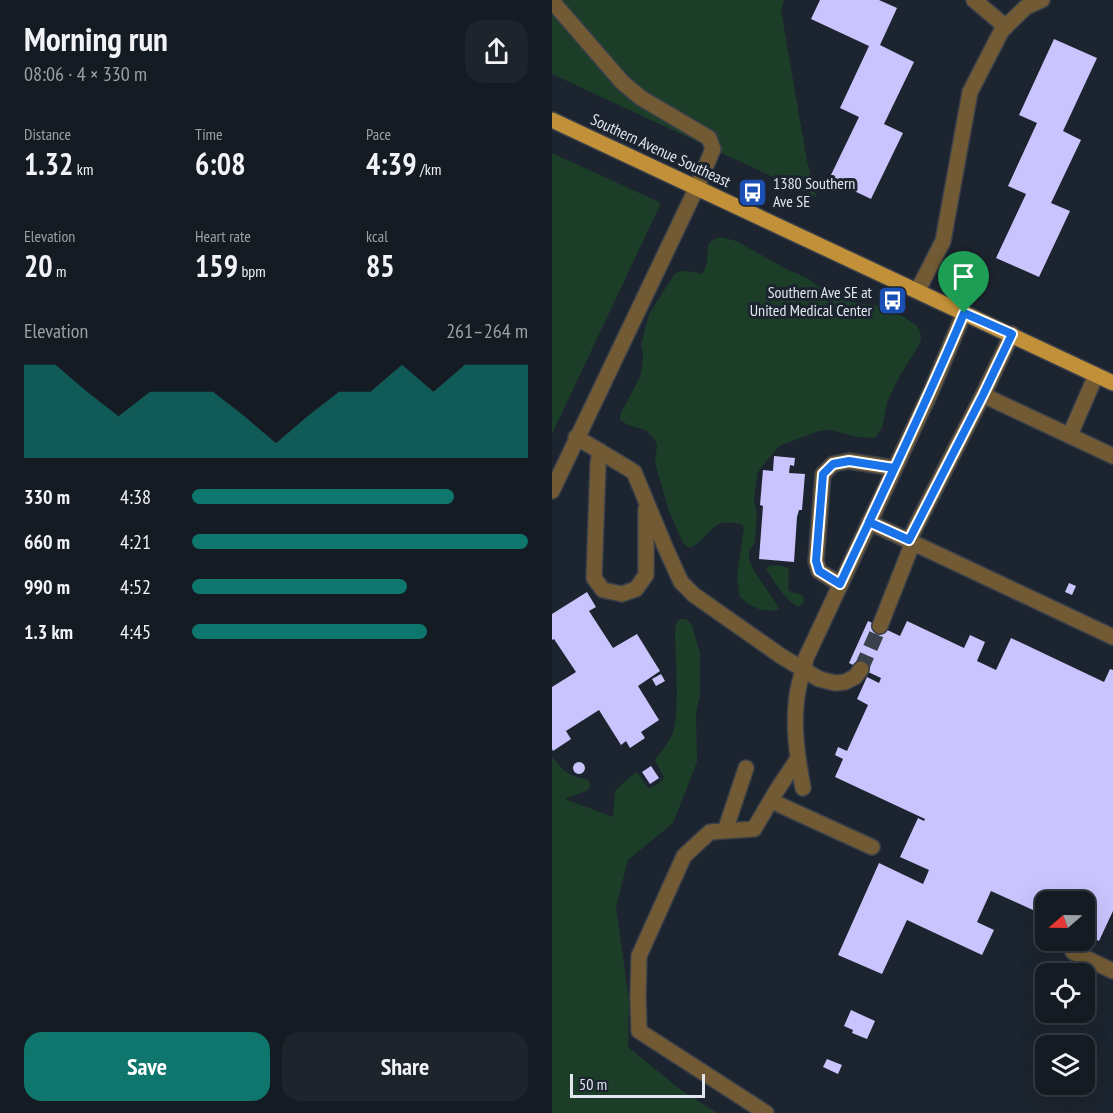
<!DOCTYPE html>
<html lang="en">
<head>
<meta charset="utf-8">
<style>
	body { margin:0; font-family:"PT Sans Narrow",sans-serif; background:#1e242b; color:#f1f3f6; height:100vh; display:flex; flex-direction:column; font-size:22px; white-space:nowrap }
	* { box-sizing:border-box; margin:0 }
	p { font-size:20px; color:#9da1a6 }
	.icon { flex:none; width:33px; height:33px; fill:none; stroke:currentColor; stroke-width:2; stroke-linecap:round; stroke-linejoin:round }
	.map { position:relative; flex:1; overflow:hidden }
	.panel { display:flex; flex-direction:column; background:#151b23; width:552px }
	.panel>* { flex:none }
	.needle { width:39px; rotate:250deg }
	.fabs { position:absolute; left:483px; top:891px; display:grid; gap:12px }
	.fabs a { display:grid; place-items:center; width:60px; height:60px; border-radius:12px; background:#151b23; box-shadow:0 6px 24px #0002,0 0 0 2px #343941; font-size:30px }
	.scale { position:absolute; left:18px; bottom:15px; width:135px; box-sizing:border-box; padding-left:6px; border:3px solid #e2e7ef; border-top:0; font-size:16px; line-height:21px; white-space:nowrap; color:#e2e7ef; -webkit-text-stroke:4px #1c242f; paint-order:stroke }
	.pin { position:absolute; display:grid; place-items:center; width:51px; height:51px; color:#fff; margin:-62px -26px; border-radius:50% 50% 50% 0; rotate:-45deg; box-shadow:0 0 6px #0007 }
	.pin .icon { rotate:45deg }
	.round { display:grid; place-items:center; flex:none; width:63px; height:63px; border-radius:18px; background:#1e242b }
	.summary { display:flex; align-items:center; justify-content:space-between; height:102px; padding:0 24px }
	h1 { font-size:33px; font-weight:800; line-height:45px }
	.stats { display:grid; grid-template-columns:repeat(3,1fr); gap:9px; height:102px; padding:6px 24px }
	.stats div { display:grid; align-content:center }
	.stats b { font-size:30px; font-weight:800 }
	.stats small { font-size:16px; font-weight:400 }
	.stats p { font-size:16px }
	.chart { height:168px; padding:12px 24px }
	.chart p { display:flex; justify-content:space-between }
	.chart svg { width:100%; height:108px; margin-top:6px; fill:#0f766e; opacity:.7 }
	.cta { display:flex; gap:12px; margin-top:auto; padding:12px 24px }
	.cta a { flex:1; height:69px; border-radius:18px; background:#0f766e; color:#fff; font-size:24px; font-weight:800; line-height:69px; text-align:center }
	.cta a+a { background:#1e242b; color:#f1f3f6 }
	ul { padding:0 24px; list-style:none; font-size:20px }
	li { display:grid; grid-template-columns:96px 72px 1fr; align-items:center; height:45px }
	li i { height:15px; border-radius:8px; background:#0f766e }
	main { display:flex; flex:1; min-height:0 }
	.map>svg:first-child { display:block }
</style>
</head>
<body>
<main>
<section class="panel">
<div class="summary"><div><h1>Morning run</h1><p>08:06 · 4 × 330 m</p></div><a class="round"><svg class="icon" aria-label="share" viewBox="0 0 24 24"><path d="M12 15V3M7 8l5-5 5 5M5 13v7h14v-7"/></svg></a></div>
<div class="stats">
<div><p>Distance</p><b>1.32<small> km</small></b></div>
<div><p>Time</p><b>6:08</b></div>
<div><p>Pace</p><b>4:39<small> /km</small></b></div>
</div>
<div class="stats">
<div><p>Elevation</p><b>20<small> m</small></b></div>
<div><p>Heart rate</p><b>159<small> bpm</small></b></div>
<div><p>kcal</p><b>85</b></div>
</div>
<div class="chart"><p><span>Elevation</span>261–264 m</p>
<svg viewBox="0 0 160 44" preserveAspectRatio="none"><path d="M0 44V6L10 6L20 17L30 27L40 17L50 17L60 17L70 27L80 38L90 27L100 17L110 17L120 6L130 17L140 6L150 6L160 6V44z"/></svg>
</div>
<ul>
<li><b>330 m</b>4:38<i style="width:78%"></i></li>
<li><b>660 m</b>4:21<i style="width:100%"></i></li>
<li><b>990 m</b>4:52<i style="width:64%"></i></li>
<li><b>1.3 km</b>4:45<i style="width:70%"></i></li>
</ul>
<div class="cta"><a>Save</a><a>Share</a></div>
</section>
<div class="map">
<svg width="561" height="1113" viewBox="0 0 561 1113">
	<rect width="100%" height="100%" fill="#1c242f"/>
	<path fill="#1c3e29" d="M 0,0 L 232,0 L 229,10 L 255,161 L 264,197 L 0,74 Z
		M 0,153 L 107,202 L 108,205 L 0,434 Z
		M 169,237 L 184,241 L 236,270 L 255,278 L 279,295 L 298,302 L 322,305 L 336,310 L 352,317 L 365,326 L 368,332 L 369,339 L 367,345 L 347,377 L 335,402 L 330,428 L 323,438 L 305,437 L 279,430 L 267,431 L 227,446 L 208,469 L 205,474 L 202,502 L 205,512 L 203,542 L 197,552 L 197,560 L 202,571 L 224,603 L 227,609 C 212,614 199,607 188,597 L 185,578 L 186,568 L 192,528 L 190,525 C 160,516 161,534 140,547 L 136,547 L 131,543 L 117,511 L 103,463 L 105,445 L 103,440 L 94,430 L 76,425 L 68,420 L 68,415 L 88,377 L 90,369 L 91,354 L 89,346 L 97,314 L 122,275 C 131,268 139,272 149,274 C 163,262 146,240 169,237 Z
		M 226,565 L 236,568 L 237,571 L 236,589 C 240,595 248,592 252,597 L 251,603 L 246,607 C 232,599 223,582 214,569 L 216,566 Z
		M 128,619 L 134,619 L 140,625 L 148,654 L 148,697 L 145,708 L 144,716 L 145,762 L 121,823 L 76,860 L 64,907 L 77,1000 L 76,1047 L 129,1090 L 165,1113 L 0,1113 L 0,757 C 15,774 13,774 36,780 L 39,786 L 34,791 L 13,799 L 61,817 L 63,791 L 79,776 L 85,772 L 96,788 C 102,788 109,782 112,777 L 103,760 C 108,753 115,745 119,737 C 129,718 123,655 123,632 L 124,624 Z"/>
	<path fill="#c9c4fe" d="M 268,0 L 327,0 L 345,8 L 328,45 L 362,62 L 332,124 L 351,133 L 319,199 L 277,179 L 307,117 L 288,108 L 317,46 L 259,19 Z
		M 502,39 L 545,58 L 511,131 L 529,140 L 499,203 L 518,211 L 487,277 L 444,258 L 474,194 L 456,186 L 485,123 L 467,115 Z
		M 222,456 L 243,458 L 242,466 L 238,465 L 237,473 L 253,474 L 250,510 L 247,510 L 245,517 L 242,562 L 207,559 L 211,506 L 208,505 L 211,470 L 221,471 Z
		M 517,583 L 524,586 L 520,595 L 513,592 Z
		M 35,592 L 44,607 L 37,611 L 61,648 L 85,634 L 108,671 L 86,686 L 107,720 L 89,732 L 93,738 L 78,748 L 74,741 L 69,745 L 47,710 L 14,731 L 19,739 L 1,751 L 0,749 L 0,687 L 24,672 L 2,639 L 0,640 L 0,614 Z
		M 316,621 L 348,636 L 355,621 L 412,648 L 418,635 L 433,642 L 425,661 L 444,670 L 459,638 L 552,682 L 558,669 L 561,670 L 561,911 L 547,941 L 532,934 L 532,902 L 494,902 L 494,916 L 439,891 L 425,922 L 442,930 L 430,955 L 355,920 L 330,974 L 286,955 L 327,863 L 371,884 L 377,870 L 348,857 L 366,818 L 372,821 L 373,819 L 283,777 L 291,759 L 283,755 L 286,747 L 295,751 L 316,705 L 305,699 L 315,677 L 327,683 L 329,678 L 297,663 Z
		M 109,674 L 113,681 L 104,686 L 100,679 Z
		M21 768a6 6 0 1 1 12 0a6 6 0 1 1-12 0Z
		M 99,766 L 107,778 L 98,784 L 90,772 Z
		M 299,1010 L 323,1021 L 315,1039 L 300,1033 L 301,1030 L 292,1026 Z
		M 523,1035 L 532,1038 L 529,1045 L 520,1042 Z
		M 275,1059 L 290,1065 L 286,1074 L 271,1067 Z"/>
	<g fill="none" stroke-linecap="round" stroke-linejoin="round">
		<path stroke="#3a414c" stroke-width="15" stroke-dasharray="15 8" stroke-linecap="butt" d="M 309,669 L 328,626"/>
		<defs>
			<path id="minor" d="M 422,0 L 454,27
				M 0,1 L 70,82 L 89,98 L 157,138 L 161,149 L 145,187 L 0,491
				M 366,290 L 391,241 L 418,92 L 450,30 L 474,7 L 490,0
				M 431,395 L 561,456
				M 518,435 L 544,375
				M 24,437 L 82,472 L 114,549 L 129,582 L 142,595 L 229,656 L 267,679 L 283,683 L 293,682 L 303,677 L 309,669
				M 48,451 L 46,464 L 42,578 L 51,590 L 70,594 L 84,589 L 94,575 L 94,509
				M 317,522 L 561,637
				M 357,540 L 431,395 L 460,334
				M 288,584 L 267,571 L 264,561 L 271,474 L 281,464 L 297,461 L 342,468
				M 328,626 L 361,542
				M 251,788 C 245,756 240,722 246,690 C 248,679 252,668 254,658 L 380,389 L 412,313
				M 228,805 L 320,847
				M 173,831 L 194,768
				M 521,952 L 561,971
				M 214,1113 L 87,1031 L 86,997 L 87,956 L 132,856 L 158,832 L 202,829 L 225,790 L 245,760"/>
			<path id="major" d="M 0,120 L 561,383"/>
		</defs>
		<use href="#minor" stroke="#383f4a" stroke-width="18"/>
		<use href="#major" stroke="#383f4a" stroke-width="18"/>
		<use href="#minor" stroke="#725a34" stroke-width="15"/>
		<use href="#major" stroke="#c19038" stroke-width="15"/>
	</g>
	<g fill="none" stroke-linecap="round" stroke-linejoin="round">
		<defs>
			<path id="route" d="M 412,313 C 374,405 330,494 288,584 L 267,571 L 264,561 L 271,474 L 281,464 L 297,461 L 342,468 L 317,522 L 357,540 L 431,395 L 460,334 L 412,313"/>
		</defs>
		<use href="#route" stroke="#fff" stroke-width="12"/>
		<use href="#route" stroke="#1a73e8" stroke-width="8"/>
	</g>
	<defs>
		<symbol id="bus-square" viewBox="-11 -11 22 22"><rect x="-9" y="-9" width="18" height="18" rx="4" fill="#1a4fb4" stroke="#1c242f"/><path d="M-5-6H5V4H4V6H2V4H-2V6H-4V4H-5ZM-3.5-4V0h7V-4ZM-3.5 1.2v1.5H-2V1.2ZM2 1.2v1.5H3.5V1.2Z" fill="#fff"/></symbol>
	</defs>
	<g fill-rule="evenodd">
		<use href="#bus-square" x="184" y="176" width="33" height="33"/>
		<use href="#bus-square" x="324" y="284" width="33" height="33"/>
	</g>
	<g text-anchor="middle" stroke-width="6" stroke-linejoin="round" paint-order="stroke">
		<g font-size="16" fill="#e2e7ef" stroke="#1c242f">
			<text transform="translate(109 150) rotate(25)" y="6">Southern Avenue Southeast</text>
		</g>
		<g font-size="16" fill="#e2e7ef" stroke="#1c242f" text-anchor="start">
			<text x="221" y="189">1380 Southern<tspan x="221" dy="18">Ave SE</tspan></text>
			<text x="320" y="298" text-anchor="end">Southern Ave SE at<tspan x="320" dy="18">United Medical Center</tspan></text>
		</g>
	</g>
</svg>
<div class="fabs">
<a><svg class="needle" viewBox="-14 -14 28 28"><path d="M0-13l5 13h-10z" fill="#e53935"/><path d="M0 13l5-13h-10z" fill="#9da1a6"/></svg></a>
<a><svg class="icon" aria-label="locate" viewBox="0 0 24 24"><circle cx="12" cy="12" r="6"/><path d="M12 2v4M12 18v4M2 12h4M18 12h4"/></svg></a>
<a><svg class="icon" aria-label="layers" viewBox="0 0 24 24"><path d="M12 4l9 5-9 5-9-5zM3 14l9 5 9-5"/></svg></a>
</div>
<div class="scale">50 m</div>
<div class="pin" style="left:412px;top:313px;background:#1e9e55"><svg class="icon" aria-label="arrive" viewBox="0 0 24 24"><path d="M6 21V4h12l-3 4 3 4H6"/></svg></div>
</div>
</main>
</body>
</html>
